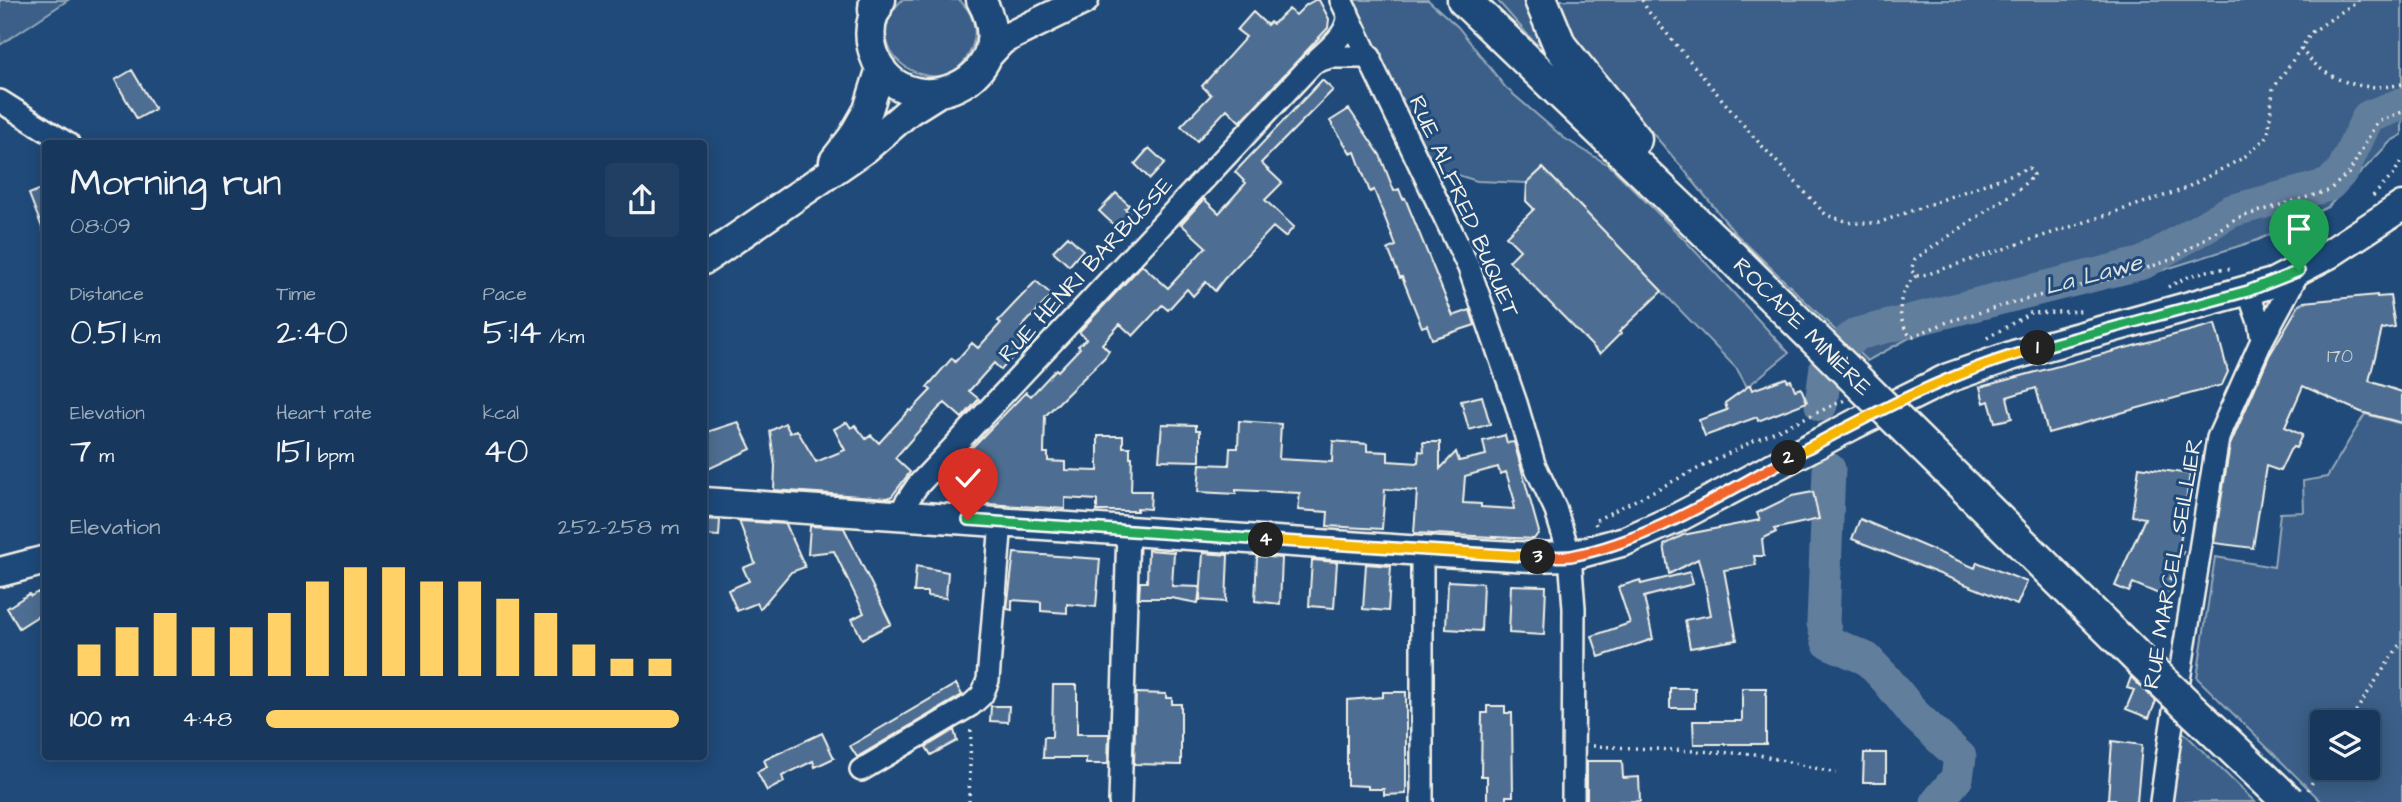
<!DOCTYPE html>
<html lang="en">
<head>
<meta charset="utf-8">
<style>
	body { margin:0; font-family:"Architects Daughter",sans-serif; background:#203f62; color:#f1f3f6; height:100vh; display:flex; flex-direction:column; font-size:26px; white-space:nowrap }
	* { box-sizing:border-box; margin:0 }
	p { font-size:23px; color:#9eacbb }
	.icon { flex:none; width:38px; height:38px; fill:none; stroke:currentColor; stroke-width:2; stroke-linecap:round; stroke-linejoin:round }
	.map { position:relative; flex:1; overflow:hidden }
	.details { position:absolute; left:42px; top:140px; width:665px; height:620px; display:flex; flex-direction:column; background:#17385c; border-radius:7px; box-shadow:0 4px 18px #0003,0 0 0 2px #365272 }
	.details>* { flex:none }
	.buttons { position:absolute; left:2310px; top:710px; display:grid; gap:14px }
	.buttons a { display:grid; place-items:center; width:70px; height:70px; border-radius:7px; background:#17385c; box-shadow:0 4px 18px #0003,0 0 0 2px #365272; font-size:35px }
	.pin { position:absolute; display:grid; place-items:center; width:60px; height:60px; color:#fff; margin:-72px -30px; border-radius:50% 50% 50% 0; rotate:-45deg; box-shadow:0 0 7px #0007 }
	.pin .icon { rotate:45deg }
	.km { position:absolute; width:35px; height:35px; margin:-18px; border-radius:50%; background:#222; color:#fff; font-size:19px; line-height:35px; text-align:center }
	.round { display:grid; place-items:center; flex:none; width:74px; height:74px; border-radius:7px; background:#203f62 }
	.headline { display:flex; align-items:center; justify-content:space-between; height:119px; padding:0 28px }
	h1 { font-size:38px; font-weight:600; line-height:52px }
	.figures { display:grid; grid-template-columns:repeat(3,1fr); gap:10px; height:119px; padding:7px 28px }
	.figures div { display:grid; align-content:center }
	.figures b { font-size:35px; font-weight:600 }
	.figures small { font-size:19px; font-weight:400 }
	.figures p { font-size:19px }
	.chart { height:196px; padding:14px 28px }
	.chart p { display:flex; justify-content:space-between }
	.chart svg { width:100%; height:126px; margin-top:7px; stroke:#ffd166; stroke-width:6 }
	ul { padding:0 28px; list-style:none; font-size:23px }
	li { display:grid; grid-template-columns:112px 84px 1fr; align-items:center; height:52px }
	li i { height:18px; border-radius:9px; background:#ffd166 }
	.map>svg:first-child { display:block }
</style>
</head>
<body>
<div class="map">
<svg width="2402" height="802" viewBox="0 0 2402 802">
	<rect width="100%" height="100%" fill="#1f4a7a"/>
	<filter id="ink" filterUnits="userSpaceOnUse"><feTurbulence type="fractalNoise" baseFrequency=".0143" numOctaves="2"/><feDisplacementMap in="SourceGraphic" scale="14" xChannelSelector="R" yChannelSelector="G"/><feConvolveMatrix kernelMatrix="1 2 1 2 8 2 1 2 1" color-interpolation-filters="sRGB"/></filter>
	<g filter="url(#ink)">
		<path fill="#3a5f88" stroke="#97a8b8" stroke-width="2" fill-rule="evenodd" d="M 0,0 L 68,0 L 0,45 Z
			M 902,0 L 959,0 C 972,11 978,28 973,44 C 951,115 847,54 902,0 Z
			M 1353,0 L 1428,0 L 1458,27 L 1506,88 L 1564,138 L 1610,166 L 1683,238 L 1789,353 L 1747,387 L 1737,369 L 1543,168 L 1527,183 L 1477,181 L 1435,168 Z
			M 1497,0 L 1523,0 L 1538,35 L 1539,44 L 1535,43 Z
			M 1557,0 L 2402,0 L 2402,135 L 2391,141 L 2328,207 L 2258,240 L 2119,284 L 1984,313 L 1911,337 L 1867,361 L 1734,232 L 1685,171 L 1573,40 Z
			M 2365,414 L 2402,424 L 2402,802 L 2322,802 L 2197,678 L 2215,557 L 2274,567 L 2280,513 L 2304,512 L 2303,481 L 2327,477 ZM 2322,723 L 2368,723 L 2368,768 L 2322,768 Z
			M 2178,727 L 2255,802 L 2167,802 Z"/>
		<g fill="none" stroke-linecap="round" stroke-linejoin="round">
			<path stroke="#627e9d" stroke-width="33" d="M 1821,405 L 1827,358 L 1857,334 L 2143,263 L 2231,211 L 2329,185 L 2343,170 L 2368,117 L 2402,104
				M 1829,469 L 1823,623 L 1828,642 L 1867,659 L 1886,679 L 1915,715 L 1960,757 L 1957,778 L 1937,802"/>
		</g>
		<path fill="#4d6e92" stroke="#f4f1e8" stroke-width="2" fill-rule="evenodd" d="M 1315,0 L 1319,0 L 1329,19 L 1328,28 L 1240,122 L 1227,109 L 1197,141 L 1181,126 L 1211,95 L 1202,86 L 1246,37 L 1237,30 L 1253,12 L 1267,25 L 1270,22 L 1273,24 L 1289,9 L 1296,15 L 1306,5 Z
			M 132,70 L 155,109 L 137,119 L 115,80 Z
			M 1322,80 L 1333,90 L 1261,163 L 1282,183 L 1265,200 L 1294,227 L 1285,237 L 1273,227 L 1224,279 L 1215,291 L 1206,282 L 1193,296 L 1187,289 L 1168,310 L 1162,305 L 1133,336 L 1120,324 L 1102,344 L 1109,351 L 1105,357 L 1045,416 L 1044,453 L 1048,453 L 1048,461 L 1065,462 L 1065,470 L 1098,471 L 1098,436 L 1123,436 L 1123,447 L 1130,447 L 1130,457 L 1132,457 L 1131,491 L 1151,491 L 1150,509 L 1137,508 L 1137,511 L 1097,511 L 1097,500 L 1065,498 L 1065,509 L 958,502 L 958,494 L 950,493 L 951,469 L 1026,392 L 1031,396 L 1056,369 L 1058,371 L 1080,348 L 1078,346 L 1086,339 L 1079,332 L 1142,265 L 1168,288 L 1206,247 L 1181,224 L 1204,199 L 1219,213 L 1246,183 L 1235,172 Z
			M 1349,109 L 1380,155 L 1394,191 L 1399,189 L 1403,199 L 1405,198 L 1453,316 L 1470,310 L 1475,325 L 1432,339 L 1427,325 L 1422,327 L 1402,277 L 1400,278 L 1388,249 L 1396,246 L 1374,190 L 1370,192 L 1355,152 L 1351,154 L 1330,121 Z
			M 1149,148 L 1165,163 L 1150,179 L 1135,164 Z
			M 1543,168 L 1662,291 L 1619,332 L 1621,333 L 1600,354 L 1509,261 L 1520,250 L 1506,236 L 1534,209 L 1526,201 L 1527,183 Z
			M 46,187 L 46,234 L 45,235 L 29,194 Z
			M 1116,193 L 1129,205 L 1125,209 L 1129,213 L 1116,227 L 1099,211 Z
			M 1068,236 L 1083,250 L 1069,266 L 1053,251 Z
			M 1036,281 L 1052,295 L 1022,327 L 1036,339 L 1023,354 L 1019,350 L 1001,370 L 994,363 L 969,391 L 979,399 L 962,418 L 945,403 L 939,408 L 895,458 L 910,472 L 892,496 L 888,498 L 774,490 L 775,466 L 770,431 L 785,423 L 790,433 L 797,430 L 816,462 L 845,450 L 834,429 L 847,422 L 851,428 L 855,425 L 866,439 L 871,435 L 879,443 L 909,410 L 911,411 L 931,390 L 927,387 L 952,358 L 955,362 L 972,343 L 978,348 L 1001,323 L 998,321 Z
			M 2377,295 L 2377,297 L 2390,296 L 2395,327 L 2382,329 L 2369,381 L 2402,392 L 2402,423 L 2361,412 L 2303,386 L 2285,427 L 2302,435 L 2296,448 L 2293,447 L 2290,450 L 2280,471 L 2266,466 L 2253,548 L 2214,543 L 2230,445 L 2269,356 L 2299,305 L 2304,302 Z
			M 2215,324 L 2228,372 L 2222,385 L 2048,433 L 2036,388 L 2007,397 L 2012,418 L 2005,420 L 1995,422 L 1989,401 L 1984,403 L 1980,387 Z
			M 1786,378 L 1788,381 L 1791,380 L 1795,390 L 1801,388 L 1807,402 L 1758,421 L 1757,417 L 1705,436 L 1699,420 L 1727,410 L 1725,403 L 1750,385 L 1752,390 Z
			M 1482,396 L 1490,424 L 1469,430 L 1461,401 Z
			M 1239,421 L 1281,424 L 1279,459 L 1332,462 L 1333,441 L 1367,444 L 1367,451 L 1388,452 L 1388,461 L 1418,463 L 1419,451 L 1424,452 L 1423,442 L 1440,442 L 1440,469 L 1456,452 L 1459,461 L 1486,455 L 1483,441 L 1505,435 L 1507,443 L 1514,442 L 1539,532 L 1534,539 L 1414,533 L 1417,491 L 1385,489 L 1382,529 L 1327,526 L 1328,512 L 1298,510 L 1300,493 L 1236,490 L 1236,494 L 1198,492 L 1200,464 L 1229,465 L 1230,448 L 1238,448 ZM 1498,467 L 1500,474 L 1506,472 L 1515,502 L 1513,503 L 1514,509 L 1481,507 L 1481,504 L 1463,503 L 1465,476 Z
			M 738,422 L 751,449 L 704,471 L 704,433 Z
			M 1162,424 L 1196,425 L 1196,430 L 1200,430 L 1200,461 L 1159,460 Z
			M 2139,467 L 2190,474 L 2179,551 L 2183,552 L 2170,579 L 2175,582 L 2168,598 L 2133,583 L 2129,592 L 2115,586 L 2145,518 L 2132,516 Z
			M 1813,492 L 1819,519 L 1774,529 L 1776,532 L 1762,539 L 1764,556 L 1754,556 L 1756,565 L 1724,570 L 1737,640 L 1690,648 L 1685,620 L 1711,615 L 1705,584 L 1698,559 L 1669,574 L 1664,545 L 1683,535 L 1760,520 L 1757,513 L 1792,496 Z
			M 704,519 L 720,520 L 719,536 L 704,535 Z
			M 1860,519 L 1975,568 L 1977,562 L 2027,582 L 2017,605 L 1852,539 Z
			M 739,521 L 786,524 L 805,567 L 791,572 L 760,609 L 757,603 L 737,611 L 728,590 L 749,581 L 743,568 L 755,563 Z
			M 810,526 L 844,528 L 891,624 L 862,639 L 852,619 L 864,613 L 834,551 L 808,554 Z
			M 1148,550 L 1174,552 L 1172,586 L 1200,587 L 1198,603 L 1171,598 L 1139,598 L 1140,582 L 1147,582 Z
			M 1014,553 L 1100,559 L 1096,607 L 1067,604 L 1067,613 L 1041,611 L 1041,602 L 1012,600 L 1012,610 L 1007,609 Z
			M 1203,553 L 1228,555 L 1226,602 L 1200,600 Z
			M 1257,556 L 1282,558 L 1280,604 L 1255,601 Z
			M 1312,560 L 1337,562 L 1334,608 L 1309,606 Z
			M 1366,564 L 1391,566 L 1388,611 L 1363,609 Z
			M 916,566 L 948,572 L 946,598 L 927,596 L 927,592 L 914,592 Z
			M 1690,572 L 1693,584 L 1644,597 L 1653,639 L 1599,657 L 1592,636 L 1630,623 L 1618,587 L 1640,580 L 1641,584 Z
			M 1448,581 L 1483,583 L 1481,631 L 1446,629 Z
			M 1511,585 L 1546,586 L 1544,635 L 1509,633 Z
			M 38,592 L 46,603 L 46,611 L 19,628 L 7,608 L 29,594 L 31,596 Z
			M 2131,677 L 2156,701 L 2149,718 L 2126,709 L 2134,690 L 2127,688 Z
			M 956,684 L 962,695 L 857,757 L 850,746 Z
			M 1053,685 L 1077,685 L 1077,734 L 1109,734 L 1108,764 L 1086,764 L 1086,758 L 1043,758 L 1044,737 L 1052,737 Z
			M 1670,688 L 1695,688 L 1695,708 L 1670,708 Z
			M 1742,688 L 1766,688 L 1766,744 L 1694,744 L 1693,721 L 1742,721 Z
			M 1383,692 L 1406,692 L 1406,794 L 1384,795 L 1384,789 L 1368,789 L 1368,786 L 1347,785 L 1347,700 L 1383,697 Z
			M 1136,693 L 1166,694 L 1166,698 L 1172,698 L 1172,704 L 1181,704 L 1181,765 L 1134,764 Z
			M 991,706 L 1009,706 L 1008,722 L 990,721 Z
			M 1487,706 L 1505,706 L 1505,713 L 1512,713 L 1513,796 L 1506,796 L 1506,802 L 1487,802 L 1487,776 L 1481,776 L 1482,713 L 1487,713 Z
			M 954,730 L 957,741 L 931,755 L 926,747 Z
			M 822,733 L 834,758 L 815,767 L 813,761 L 782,776 L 784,782 L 767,791 L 757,772 L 767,767 L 764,760 Z
			M 2112,741 L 2142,745 L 2137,802 L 2114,802 L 2115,799 L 2108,799 Z
			M 1864,753 L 1886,753 L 1886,782 L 1863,782 Z
			M 1587,761 L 1622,761 L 1623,778 L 1639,777 L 1640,801 L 1587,802 Z"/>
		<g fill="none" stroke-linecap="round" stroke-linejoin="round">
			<defs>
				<path id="minor" d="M 1341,0 L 1469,268 L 1516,403 L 1534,464 L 1555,508 L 1570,556 L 1574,608 L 1573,802
					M 1315,62 L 1330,57 L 1370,57
					M 0,101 L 68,144
					M 2248,291 L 2259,322 L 2262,340
					M 903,516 L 905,504 L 917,486 L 1313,63 C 1327,49 1350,34 1348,13
					M 861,770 L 971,705 L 982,695 L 988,680 L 1001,522
					M 1120,802 L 1128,530
					M 1422,802 L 1422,551
					M 2161,802 L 2171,730 L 2218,438 L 2262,340 L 2299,271"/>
				<path id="major" d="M 881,0 C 872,14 868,30 872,47 C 892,134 1030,86 981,0
					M 988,55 L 1002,40 L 1084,0
					M 834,161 L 852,138 L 868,110 L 881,68
					M 704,260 L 865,149 L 909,111 L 936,94
					M 704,502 L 1422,551 L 1532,557 L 1570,556 L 1625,541 L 1675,519 L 1853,425 L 1948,378 L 2014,355 L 2273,283 L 2329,254 L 2402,206
					M 0,572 L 46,560"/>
				<path id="highway" d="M 1464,0 L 1732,257
					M 1541,0 L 1560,46 L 1635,139
					M 875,9 L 876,0"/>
			</defs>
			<use href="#minor" stroke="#f4f1e8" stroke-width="26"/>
			<use href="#major" stroke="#f4f1e8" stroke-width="33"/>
			<use href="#highway" stroke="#f4f1e8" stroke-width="37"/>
			<path stroke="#f4f1e8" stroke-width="3.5" stroke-dasharray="2 5" stroke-linecap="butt" d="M 1642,0 L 1648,11 L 1751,134 L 1826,215 L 1852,223 L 1878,223 L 2029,168 L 2034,175 L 2019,189 L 1915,259 L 1911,270 L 1916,276 L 1928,274 L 2182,190 L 2243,158 L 2268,136 L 2273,89 L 2312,32 L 2359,0
				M 2301,48 C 2323,81 2364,93 2402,84
				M 2373,196 L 2393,175 L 2402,160
				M 1916,276 C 1897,291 1895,319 1911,337 L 1950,321 L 2034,297 L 2126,275 L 2173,259 L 2237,218 L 2328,191 L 2349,173 L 2377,122 L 2402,112
				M 2168,287 C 2188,276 2210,267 2233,269
				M 1987,338 L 2030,313 L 2081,311
				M 1596,525 L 1594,521 L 1751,442 L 1845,400
				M 2348,723 L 2402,641
				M 1593,746 L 1755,754 L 1836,773
				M 2308,790 L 2322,764
				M 969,802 L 971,728"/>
			<use href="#minor" stroke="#1f4a7a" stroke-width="21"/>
			<use href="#major" stroke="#1f4a7a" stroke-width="28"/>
			<use href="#highway" stroke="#1f4a7a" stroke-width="32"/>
			<defs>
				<path id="highway-bridge" d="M 1732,257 L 2142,662 L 2289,802"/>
			</defs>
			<use href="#highway-bridge" stroke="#f4f1e8" stroke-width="37" stroke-linecap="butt"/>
			<use href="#highway-bridge" stroke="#1f4a7a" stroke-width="32"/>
		</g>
	</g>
	<g fill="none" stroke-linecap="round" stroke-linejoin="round" filter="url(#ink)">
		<defs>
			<path id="split-1" d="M 2038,348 L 2248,291 L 2299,271"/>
			<path id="split-2" d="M 1789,458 C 1870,415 1949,372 2038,348"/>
			<path id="split-3" d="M 1538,557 C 1549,556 1561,557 1571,556 C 1649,541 1720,495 1789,458"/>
			<path id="split-4" d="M 1266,540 L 1538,557"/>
			<path id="split-5" d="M 968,520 L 1266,540"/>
		</defs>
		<use href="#split-1" stroke="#fff" stroke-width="14"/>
		<use href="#split-2" stroke="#fff" stroke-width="14"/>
		<use href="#split-3" stroke="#fff" stroke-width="14"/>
		<use href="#split-4" stroke="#fff" stroke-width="14"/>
		<use href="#split-5" stroke="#fff" stroke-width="14"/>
		<use href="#split-1" stroke="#22a559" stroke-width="9"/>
		<use href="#split-2" stroke="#f5b400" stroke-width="9"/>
		<use href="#split-3" stroke="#f0652b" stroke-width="9"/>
		<use href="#split-4" stroke="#f5b400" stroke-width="9"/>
		<use href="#split-5" stroke="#22a559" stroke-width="9"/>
	</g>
	<g text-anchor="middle" stroke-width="6" stroke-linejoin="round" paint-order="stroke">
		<g font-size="19" fill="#cad0d2">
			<text x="2340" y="362">170</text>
		</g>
		<g font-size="23" fill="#f4f1e8" stroke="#1f4a7a">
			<text transform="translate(1465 206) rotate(66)" y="8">RUE ALFRED BUQUET</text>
			<text transform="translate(1085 269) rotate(-47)" y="8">RUE HENRI BARBUSSE</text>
			<text transform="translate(1803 326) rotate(45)" y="8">ROCADE MINIÈRE</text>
			<text transform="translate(2172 563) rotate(-80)" y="8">RUE MARCEL SEILLIER</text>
		</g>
		<g font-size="24" font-style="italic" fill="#dee0dd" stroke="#1f4a7a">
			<text transform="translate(2093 274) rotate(-15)" y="8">La Lawe</text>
		</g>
	</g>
</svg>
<div class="buttons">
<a><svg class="icon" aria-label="layers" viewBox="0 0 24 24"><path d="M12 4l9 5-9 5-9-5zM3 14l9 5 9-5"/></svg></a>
</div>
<div class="pin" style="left:2299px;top:271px;background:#1e9e55"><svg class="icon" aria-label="arrive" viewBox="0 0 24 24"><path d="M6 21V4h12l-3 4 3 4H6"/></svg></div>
<div class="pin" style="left:968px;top:520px;background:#d93025"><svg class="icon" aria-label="check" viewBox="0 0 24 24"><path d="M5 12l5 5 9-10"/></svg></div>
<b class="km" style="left:2038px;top:348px">1</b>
<b class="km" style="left:1789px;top:458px">2</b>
<b class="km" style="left:1538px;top:557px">3</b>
<b class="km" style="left:1266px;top:540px">4</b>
<section class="details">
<div class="headline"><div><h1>Morning run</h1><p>08:09</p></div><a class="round"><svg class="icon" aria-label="share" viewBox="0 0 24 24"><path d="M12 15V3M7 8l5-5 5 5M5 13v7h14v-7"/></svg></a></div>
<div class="figures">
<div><p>Distance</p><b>0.51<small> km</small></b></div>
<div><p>Time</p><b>2:40</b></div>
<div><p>Pace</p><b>5:14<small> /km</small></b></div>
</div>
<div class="figures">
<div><p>Elevation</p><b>7<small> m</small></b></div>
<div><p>Heart rate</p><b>151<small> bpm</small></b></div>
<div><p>kcal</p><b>40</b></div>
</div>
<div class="chart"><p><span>Elevation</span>252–258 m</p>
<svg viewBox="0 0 160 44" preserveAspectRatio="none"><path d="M5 44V33M15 44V27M25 44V22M35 44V27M45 44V27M55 44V22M65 44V11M75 44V6M85 44V6M95 44V11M105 44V11M115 44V17M125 44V22M135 44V33M145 44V38M155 44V38"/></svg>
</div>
<ul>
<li><b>100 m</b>4:48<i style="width:100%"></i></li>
</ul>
</section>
</div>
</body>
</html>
